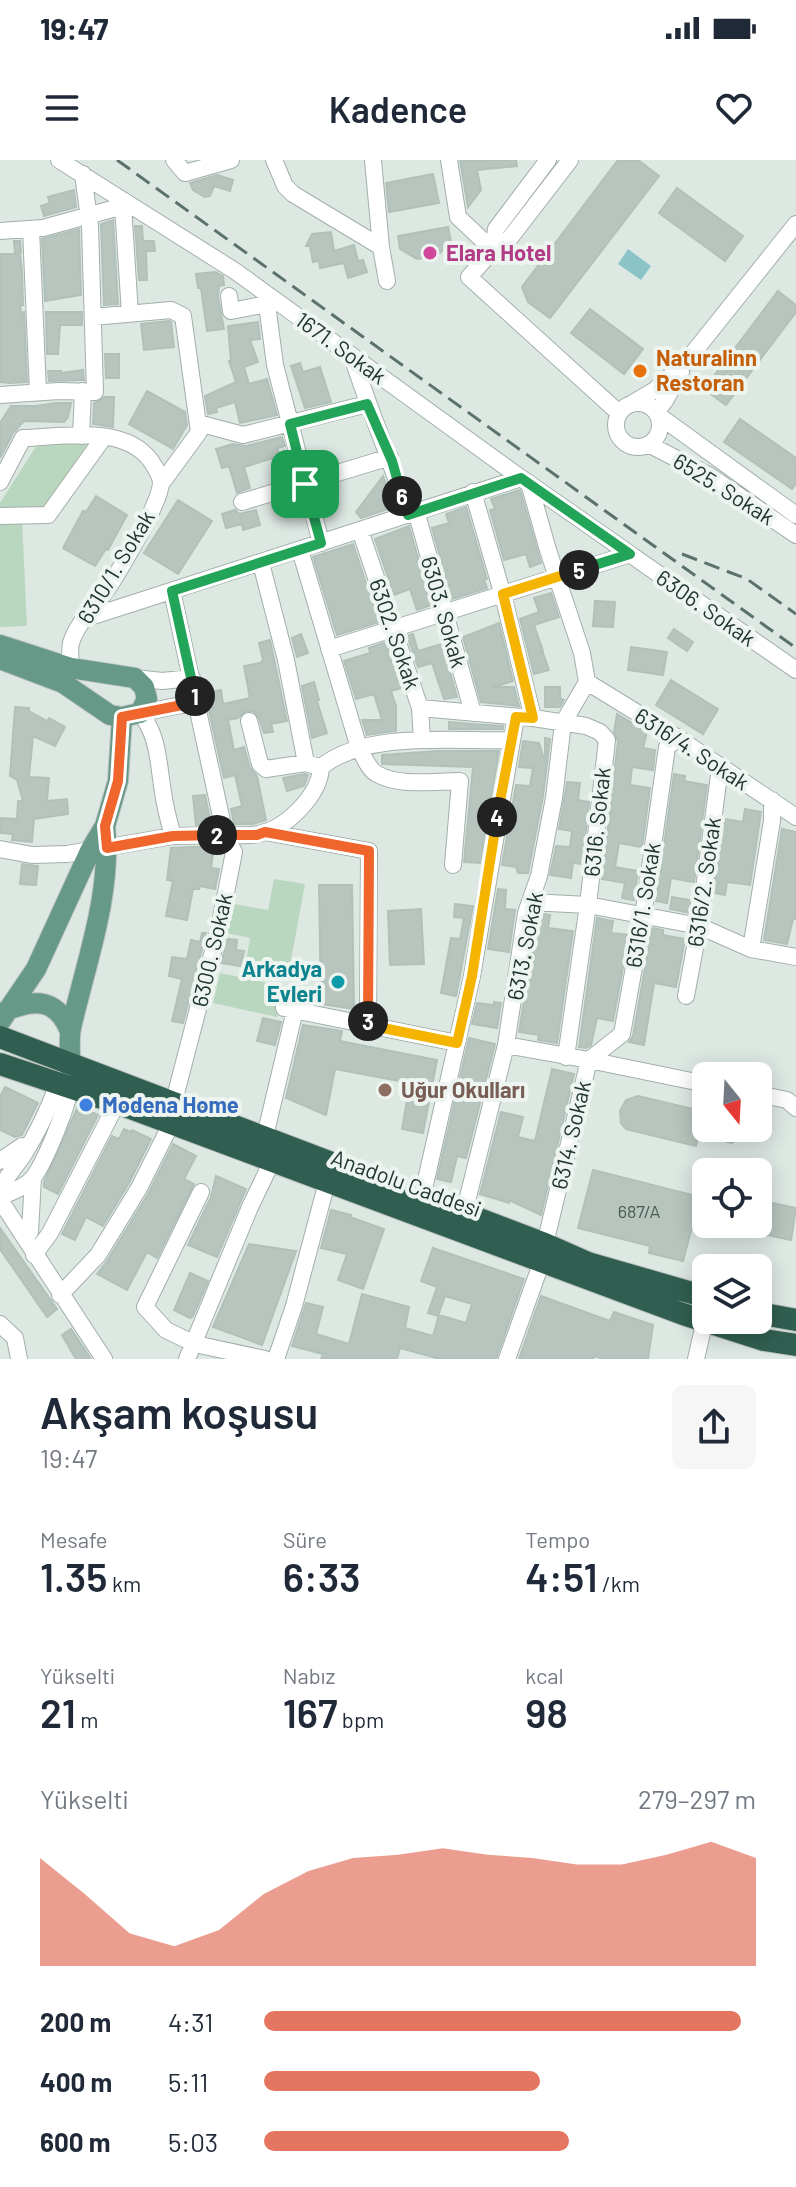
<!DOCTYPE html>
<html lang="tr">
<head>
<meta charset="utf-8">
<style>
	body { margin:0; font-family:Barlow,sans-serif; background:#f6f6f7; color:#1f2937; height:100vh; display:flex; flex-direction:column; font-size:30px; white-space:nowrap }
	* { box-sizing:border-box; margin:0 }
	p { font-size:26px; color:#747a83 }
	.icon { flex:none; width:44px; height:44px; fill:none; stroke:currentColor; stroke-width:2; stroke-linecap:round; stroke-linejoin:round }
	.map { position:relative; height:1199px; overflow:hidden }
	.side { display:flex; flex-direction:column; background:#fff; flex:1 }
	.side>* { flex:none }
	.needle { width:52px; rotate:162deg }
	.buttons { position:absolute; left:692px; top:902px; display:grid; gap:16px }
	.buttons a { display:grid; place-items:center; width:80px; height:80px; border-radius:12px; background:#fff; box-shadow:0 4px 20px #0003; font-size:40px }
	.pin { position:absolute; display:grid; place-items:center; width:68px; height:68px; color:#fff; margin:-34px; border-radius:16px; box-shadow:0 4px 12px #0006 }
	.km { position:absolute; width:40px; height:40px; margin:-20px; border-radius:50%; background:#222; color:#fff; font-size:22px; line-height:40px; text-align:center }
	.round { display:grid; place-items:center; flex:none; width:84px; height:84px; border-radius:12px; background:#f6f6f7 }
	.headline { display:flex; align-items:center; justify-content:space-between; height:136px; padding:0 40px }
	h1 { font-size:44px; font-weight:600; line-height:60px }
	.figures { display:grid; grid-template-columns:repeat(3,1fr); gap:12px; height:136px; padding:8px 40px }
	.figures div { display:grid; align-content:center }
	.figures b { font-size:40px; font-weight:600 }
	.figures small { font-size:22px; font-weight:400 }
	.figures p { font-size:22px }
	.chart { height:224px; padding:16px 40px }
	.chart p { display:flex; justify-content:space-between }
	.chart svg { width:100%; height:144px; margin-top:8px; fill:#e37561; opacity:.7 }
	ul { padding:0 40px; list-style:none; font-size:26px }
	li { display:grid; grid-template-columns:128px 96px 1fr; align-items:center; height:60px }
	li i { height:20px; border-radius:10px; background:#e37561 }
	.status { display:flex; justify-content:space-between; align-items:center; height:56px; padding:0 40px; background:#fff; direction:ltr }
	.status svg { height:22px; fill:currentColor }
	header { display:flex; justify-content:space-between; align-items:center; height:104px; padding:0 40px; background:#fff; font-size:36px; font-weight:600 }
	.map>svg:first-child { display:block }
</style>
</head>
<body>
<div class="status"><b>19:47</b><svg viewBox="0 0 49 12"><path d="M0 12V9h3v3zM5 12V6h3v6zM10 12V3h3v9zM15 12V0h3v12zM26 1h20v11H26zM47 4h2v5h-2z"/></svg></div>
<header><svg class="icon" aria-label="menu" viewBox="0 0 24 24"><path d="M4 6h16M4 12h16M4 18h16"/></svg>Kadence<svg class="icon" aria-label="heart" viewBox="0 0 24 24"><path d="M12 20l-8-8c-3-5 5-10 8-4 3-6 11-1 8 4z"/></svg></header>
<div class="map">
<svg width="796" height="1199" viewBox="0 0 796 1199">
	<rect width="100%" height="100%" fill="#dee8e3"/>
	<path fill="#b9d7be" d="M 40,280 L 90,280 L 45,348 L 0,349 L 0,343 Z
		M 0,360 L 22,360 L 27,466 L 0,467 Z
		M 274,719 L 305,724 L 288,816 L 245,808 L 250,778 L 222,772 L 228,743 L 268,750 Z
		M 220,813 L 284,826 L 277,857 L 213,843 Z"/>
	<path fill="#8bc4c8" d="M 628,89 L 651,106 L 641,120 L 618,104 Z"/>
	<path fill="#b7c5be" stroke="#b1c1b9" stroke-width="2" d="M 460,0 L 516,0 L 517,6 L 477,10 L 481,30 L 468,47 Z
		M 618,0 L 638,0 L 659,16 L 550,158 L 528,142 L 522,127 Z
		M 433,14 L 439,43 L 389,52 L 386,23 Z
		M 217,15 L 233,20 L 230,31 L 214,26 L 210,36 L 205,37 L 193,30 L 190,23 Z
		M 677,28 L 743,76 L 725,101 L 659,53 Z
		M 74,30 L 76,47 L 44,56 L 41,46 L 50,43 L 48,37 Z
		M 113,60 L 118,144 L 104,145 L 101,64 Z
		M 135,66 L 142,66 L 143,81 L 154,81 L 155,91 L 146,91 L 147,120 L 139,120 Z
		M 448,67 L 451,82 L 437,96 L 417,99 L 400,89 L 398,76 Z
		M 79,69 L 81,135 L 45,141 L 42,79 Z
		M 331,72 L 334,91 L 354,85 L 358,101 L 363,100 L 367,112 L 348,118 L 344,103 L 320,108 L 319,101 L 313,102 L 310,86 L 306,86 L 312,74 Z
		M 14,81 L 20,81 L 21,93 L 17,94 L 20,94 L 22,112 L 23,145 L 20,146 L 21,153 L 24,152 L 27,222 L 9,223 L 0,222 L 1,94 L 15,94 Z
		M 215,112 L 223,116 L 224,125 L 219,126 L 218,137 L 224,169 L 207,171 L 201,128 L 198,128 L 196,114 Z
		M 778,131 L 796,145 L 796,152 L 726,245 L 704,229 Z
		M 590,149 L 643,189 L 624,214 L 571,173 Z
		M 46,152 L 82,152 L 82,165 L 60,165 L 58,194 L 47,194 Z
		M 169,161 L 171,162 L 174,187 L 144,190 L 141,164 Z
		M 258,162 L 260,179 L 250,180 L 258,202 L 244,207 L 249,224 L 267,219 L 277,255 L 240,263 L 235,242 L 216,248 L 217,252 L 208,254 L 205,236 L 236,222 L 229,201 L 231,201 L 228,166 Z
		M 105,194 L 119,194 L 119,218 L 106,218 Z
		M 300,203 L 303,212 L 320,207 L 331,242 L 305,248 L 291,206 Z
		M 83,210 L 84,220 L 49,221 L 48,211 L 61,211 L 61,213 Z
		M 147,231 L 185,252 L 187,265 L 173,289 L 129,264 Z
		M 105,237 L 114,237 L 113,267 L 93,264 L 94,243 Z
		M 56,243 L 71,243 L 68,257 L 64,262 L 24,261 L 13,273 L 0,298 L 0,263 L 11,246 L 36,246 Z
		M 740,259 L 796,298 L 796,324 L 792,329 L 724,282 Z
		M 282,277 L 285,286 L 277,288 L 280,296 L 244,307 L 250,328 L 237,333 L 229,306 L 222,308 L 216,289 L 233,284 L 246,286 Z
		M 383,316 L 394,347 L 361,358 L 356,352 Z
		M 520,330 L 541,403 L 530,407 L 526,394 L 504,400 L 490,350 L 495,349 L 491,339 Z
		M 96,336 L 127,355 L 108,390 L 106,389 L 95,406 L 63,388 L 83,351 L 86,352 Z
		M 178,340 L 212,361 L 178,414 L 144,393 Z
		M 466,347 L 487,419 L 484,420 L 487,428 L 452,439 L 432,368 L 449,363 L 446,354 Z
		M 235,350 L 239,354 L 256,350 L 260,365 L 243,370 L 242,364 L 226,368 L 222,354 Z
		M 409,366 L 431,445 L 417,450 L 410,429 L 394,435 L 375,379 Z
		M 353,384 L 379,462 L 337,475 L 313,397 Z
		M 551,433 L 559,457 L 534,465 L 543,491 L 538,493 L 543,493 L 549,510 L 534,514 L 520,459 L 539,452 L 534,438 Z
		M 595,441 L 615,442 L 613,467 L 593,466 Z
		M 499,463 L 513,521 L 493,527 L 514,527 L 519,546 L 481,542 L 463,477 Z
		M 674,469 L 693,482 L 687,491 L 668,478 Z
		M 301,474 L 308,493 L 297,497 L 292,478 Z
		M 413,474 L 418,491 L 442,484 L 457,537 L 444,539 L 432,503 L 418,507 L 407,476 Z
		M 270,480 L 287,561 L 271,564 L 273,572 L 264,573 L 259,558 L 253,551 L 246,551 L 238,558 L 228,560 L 234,590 L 244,587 L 250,608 L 257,616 L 266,660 L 253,664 L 234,664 L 231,649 L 242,646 L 235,615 L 224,618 L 205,533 L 221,530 L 223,544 L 250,538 L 244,506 L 260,503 L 263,500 L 259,483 Z
		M 386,482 L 401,528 L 391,531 L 396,546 L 396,571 L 367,575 L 362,560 L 382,560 L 374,534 L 356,539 L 344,501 L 370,493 L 369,488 Z
		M 631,487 L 667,492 L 663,515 L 628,510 Z
		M 671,520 L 718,549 L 703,574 L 656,545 Z
		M 314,522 L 319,540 L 317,541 L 327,573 L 312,578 L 302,526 Z
		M 545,527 L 560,527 L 560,539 L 564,540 L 560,547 L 545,547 Z
		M 15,547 L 29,548 L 29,551 L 47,561 L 49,558 L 65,567 L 55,586 L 33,576 L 29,617 L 49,618 L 47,641 L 67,639 L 68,654 L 34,659 L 32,682 L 12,680 L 13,674 L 0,673 L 0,658 L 17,659 L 18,641 L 23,641 L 17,620 L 10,616 Z
		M 617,554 L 647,572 L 643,588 L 655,590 L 653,610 L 632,607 L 630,625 L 650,628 L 642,687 L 619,683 L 615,707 L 638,711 L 634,740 L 622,738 L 625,723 L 602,719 L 618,581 L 614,572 Z
		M 449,562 L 471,564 L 503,566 L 503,569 L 449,569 Z
		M 545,578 L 550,579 L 543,636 L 528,713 L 518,713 L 516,707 L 502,705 L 516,625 L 530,626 L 533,608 L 519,607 L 523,581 L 539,583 L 545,602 Z
		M 438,591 L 499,591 L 480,703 L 464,702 L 473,607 L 382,604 L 382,595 Z
		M 305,614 L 308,615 L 304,626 L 287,631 L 283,618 Z
		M 674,614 L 685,616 L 684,621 L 707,625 L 694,722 L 671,718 L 667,743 L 656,741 Z
		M 567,622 L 580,623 L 578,640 L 589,642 L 582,704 L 573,703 L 571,718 L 550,715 L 556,686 L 570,687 L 572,671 L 559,669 Z
		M 205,635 L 211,664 L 196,665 L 193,636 Z
		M 745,649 L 761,652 L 750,725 L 727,722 L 725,735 L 714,733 L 724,659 L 743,662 Z
		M 782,669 L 796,672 L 796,759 L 793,759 L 787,784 L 764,780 Z
		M 214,686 L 211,708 L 219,709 L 215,729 L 200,726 L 199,729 L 193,729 L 187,760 L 166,756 L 173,721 L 167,720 L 171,688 Z
		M 22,704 L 38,706 L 36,725 L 20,724 Z
		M 319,725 L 352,725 L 354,849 L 321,844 Z
		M 498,729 L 506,730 L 505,749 L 515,750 L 509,792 L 488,789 Z
		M 672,737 L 690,740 L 690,753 L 670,749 Z
		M 455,744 L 473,746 L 456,836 L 441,833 L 451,778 L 460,779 L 464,758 L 454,757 Z
		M 421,749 L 424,804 L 390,805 L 388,751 Z
		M 538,753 L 550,755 L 548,768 L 573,771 L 557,883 L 538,880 L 539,875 L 519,872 Z
		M 597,758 L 613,761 L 611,773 L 629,775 L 613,861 L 597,858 L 591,885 L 586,888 L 579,887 Z
		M 652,768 L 663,770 L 663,775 L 685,779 L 676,827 L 654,823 L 644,885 L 629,882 L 633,876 Z
		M 202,773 L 206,773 L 183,863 L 172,861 L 182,819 L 169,816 L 172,797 L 187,799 L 191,780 L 200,782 Z
		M 228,779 L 237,780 L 236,790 L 244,791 L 241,806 L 221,803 Z
		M 494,842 L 501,843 L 497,868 L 472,864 L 477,843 L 494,845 Z
		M 263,858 L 281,862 L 275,885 L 257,881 Z
		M 303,865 L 342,871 L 340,881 L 437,900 L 423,973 L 402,969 L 410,923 L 335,909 L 326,955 L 286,938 Z
		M 469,878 L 495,884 L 466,998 L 457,996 L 451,1022 L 437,1019 Z
		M 552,909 L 574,914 L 541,1055 L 509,1040 L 509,1043 L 480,1034 L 501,952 L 523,957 L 518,977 L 535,981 Z
		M 5,927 L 38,943 L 22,975 L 15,977 L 0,970 L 0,937 Z
		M 638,936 L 706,952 L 706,968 L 757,968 L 754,980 L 734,975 L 732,983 L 699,975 L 696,986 L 626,969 L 621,963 L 620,951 L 626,940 Z
		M 78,946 L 98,955 L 58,1034 L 44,1027 L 44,1022 Z
		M 124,969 L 131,972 L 132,970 L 151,979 L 129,1023 L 103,1066 L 86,1057 L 75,1080 L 62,1074 L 112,976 L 119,979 Z
		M 173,984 L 196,996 L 184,1019 L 194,1024 L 157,1098 L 147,1092 L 127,1130 L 97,1114 L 107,1101 L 148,1034 Z
		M 593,1010 L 700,1037 L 683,1101 L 649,1093 L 650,1086 L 578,1068 Z
		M 216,1016 L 246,1029 L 217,1097 L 188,1085 L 211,1037 Z
		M 758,1040 L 796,1048 L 791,1080 L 734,1068 L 734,1064 L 758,1064 Z
		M 331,1050 L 351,1055 L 350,1057 L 384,1069 L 363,1129 L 338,1120 L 347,1094 L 321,1088 Z
		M 0,1068 L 57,1149 L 47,1157 L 0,1089 Z
		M 249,1084 L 296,1091 L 262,1185 L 213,1167 Z
		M 433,1088 L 524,1119 L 496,1199 L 440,1199 L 400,1188 L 397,1199 L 321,1199 L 323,1194 L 292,1186 L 306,1143 L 323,1147 L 316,1174 L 349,1184 L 362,1134 L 409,1147 L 405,1168 L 433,1176 L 439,1155 L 466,1163 L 472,1144 L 445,1136 L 438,1156 L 428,1153 L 437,1127 L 421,1121 Z
		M 190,1113 L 208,1121 L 193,1156 L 190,1158 L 174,1150 Z
		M 541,1136 L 610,1161 L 614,1152 L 653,1165 L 648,1199 L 603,1199 L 595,1196 L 593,1199 L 519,1199 Z
		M 71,1169 L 91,1199 L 76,1199 L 62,1175 Z"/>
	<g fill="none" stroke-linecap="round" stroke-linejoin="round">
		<defs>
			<path id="minor" d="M 59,0 L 235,111 L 521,318 L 796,510
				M 174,0 L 185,13 L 231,0
				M 274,0 L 285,26 L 293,34 L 381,87
				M 373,0 L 381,87 L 387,121
				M 449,0 L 458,57 L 493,90
				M 570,0 L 510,78 L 493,90 L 469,117 L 619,253
				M 123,46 L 130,154
				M 31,69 L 38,232
				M 0,71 L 43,68 L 123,46 L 126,42
				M 493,90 L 496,69 L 548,0
				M 229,136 L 231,151 L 267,144 L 275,205 L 321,383
				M 93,157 L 171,150 L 183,156 L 199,272 L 161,324
				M 352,196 C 369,250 392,301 408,355
				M 0,235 L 59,231 L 95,232 L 90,66 L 83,14
				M616 265a22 22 0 1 1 44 0a22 22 0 1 1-44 0Z
				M 633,243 L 655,230 L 685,203 L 796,64
				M 656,252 L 665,241 L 681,212
				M 658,255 L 796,355
				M 198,263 L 243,275 L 367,244
				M 81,276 L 83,231
				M 650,285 L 710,316 L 796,375
				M 0,322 L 23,278 C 62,277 124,264 151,301 C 155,307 161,316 161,323 C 160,343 123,404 112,422 C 100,442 78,460 71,483 C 69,490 71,500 71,508
				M 529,323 L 548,390 L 582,493 L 587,522
				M 473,332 L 504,439 L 533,558
				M 242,342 L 390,297
				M 416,351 L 473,553
				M 0,356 L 48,355 L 104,277
				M 360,370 L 420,548 L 422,580
				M 300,390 L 359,588 C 364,597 369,610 377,614 C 400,627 435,621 460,621 L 453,705
				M 261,403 L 286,500 L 306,603
				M 84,459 L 521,318
				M 329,489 L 630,394
				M 135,518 L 162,521 L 192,518
				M 587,522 L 678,578 L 796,657
				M 420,548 L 533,558 L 586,566 L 600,572 L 607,580 L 588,745 L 566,897
				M 249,561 L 260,604 L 266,609 L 306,603 L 316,606
				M 265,672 L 369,691 L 368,865
				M 173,676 C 169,662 165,647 163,632 C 158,603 159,576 140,553 L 197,542
				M 0,689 L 32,695 L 67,694 L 173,676 L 225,675 L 172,431
				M 530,742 L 588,745 L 699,766 L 751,789 L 796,797
				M 751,789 L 772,661 L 772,640
				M 686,836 L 699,766 L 720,608
				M 284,848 L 457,883
				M 506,885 L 589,900 L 545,1084
				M 589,900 L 622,874 L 643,757 L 667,587 L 678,578
				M 589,900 L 706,924
				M 758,934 L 787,940 L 796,948
				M 174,941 L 219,768 L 234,692 L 225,675 C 236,675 248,676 258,674 C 286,669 320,635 321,607 C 367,570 454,582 510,580
				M 265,976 L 295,850
				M 0,1001 L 22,986
				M 0,1032 C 5,1016 16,1007 24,994 C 38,972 49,948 58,924
				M 201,1032 L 145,1147 L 166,1170 L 195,1184 L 265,1199
				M 0,1037 C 11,1032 26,1027 33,1018 C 45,1002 67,948 70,928
				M 422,1038 L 472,816 L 516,557
				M 0,1040 L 104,1199
				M 464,1053 L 506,885 L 526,753 L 539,716 L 554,638 L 563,563 L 587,522
				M 30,1072 L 33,1018
				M 34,1095 L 50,1073 L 117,943
				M 60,1135 L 98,1095 L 139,1028 L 171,964
				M 0,1164 L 15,1178 L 19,1199
				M 187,1199 L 250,1047 L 272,1001
				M 276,1199 L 294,1146 L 327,1022
				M 507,1199 L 542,1101
				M 696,1199 L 705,1160"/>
			<path id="major" d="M 0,485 L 71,508
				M 0,499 L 63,523 L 110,555 L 122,557 L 140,553 L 147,539 L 144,527 L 135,518 L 71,508 L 64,517 L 63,523
				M 6,851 C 35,838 57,839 70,871
				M 0,862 L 36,809 L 90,691 L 105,666 L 118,621 L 122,557
				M 71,918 C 71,902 68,883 71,868 C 86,802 112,734 105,666"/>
			<path id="highway" d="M 0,877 L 545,1084 L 588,1103 L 706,1137
				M 0,904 L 117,943 L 683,1154 L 764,1180 L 796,1185
				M 758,1153 L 796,1160"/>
		</defs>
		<use href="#minor" stroke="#a2afa9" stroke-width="18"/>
		<use href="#major" stroke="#bcc3c0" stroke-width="22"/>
		<use href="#highway" stroke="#bcc3c0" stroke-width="24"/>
		<use href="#minor" stroke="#fff" stroke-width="16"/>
		<use href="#major" stroke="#679988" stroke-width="20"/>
		<use href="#highway" stroke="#305f51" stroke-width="22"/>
		<path stroke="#5b726a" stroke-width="3" stroke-dasharray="16 8" stroke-linecap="butt" d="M 117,0 L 796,488
			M 682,394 L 747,419 L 796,454"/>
	</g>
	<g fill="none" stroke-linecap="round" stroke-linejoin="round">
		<defs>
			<path id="split-1" d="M 195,536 L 172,431 L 321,383 L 305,324"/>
			<path id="split-2" d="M 195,536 L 197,542 L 122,557 L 118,621 L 105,666 L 107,688 L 173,676 L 217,675"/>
			<path id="split-3" d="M 217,675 L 257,675 L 265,672 L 369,691 L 368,861"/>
			<path id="split-4" d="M 368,861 L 368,865 L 457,883 L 472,816 L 497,657"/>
			<path id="split-5" d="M 497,657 L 516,557 L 533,558 L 503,434 L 579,410"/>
			<path id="split-6" d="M 402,336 L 408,355 L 521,318 L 630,394 L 579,410"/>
			<path id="split-7" d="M 305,324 L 290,264 L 367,244 L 392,301 L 402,336"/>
		</defs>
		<use href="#split-1" stroke="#fff" stroke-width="16"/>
		<use href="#split-2" stroke="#fff" stroke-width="16"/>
		<use href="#split-3" stroke="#fff" stroke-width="16"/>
		<use href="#split-4" stroke="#fff" stroke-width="16"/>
		<use href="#split-5" stroke="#fff" stroke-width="16"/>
		<use href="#split-6" stroke="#fff" stroke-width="16"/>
		<use href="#split-7" stroke="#fff" stroke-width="16"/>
		<use href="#split-1" stroke="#22a559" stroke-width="10"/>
		<use href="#split-2" stroke="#f0652b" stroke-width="10"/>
		<use href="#split-3" stroke="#f0652b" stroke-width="10"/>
		<use href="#split-4" stroke="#f5b400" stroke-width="10"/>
		<use href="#split-5" stroke="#f5b400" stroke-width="10"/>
		<use href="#split-6" stroke="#22a559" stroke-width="10"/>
		<use href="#split-7" stroke="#22a559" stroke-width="10"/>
	</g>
	<circle fill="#d1479c" stroke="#eef5f1" stroke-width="3" cx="430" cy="93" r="8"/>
	<circle fill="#e8710a" stroke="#eef5f1" stroke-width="3" cx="640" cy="211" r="8"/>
	<circle fill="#0f9aa8" stroke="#eef5f1" stroke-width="3" cx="338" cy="822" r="8"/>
	<circle fill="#8d6e63" stroke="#eef5f1" stroke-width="3" cx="385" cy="930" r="8"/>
	<circle fill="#3f7fe0" stroke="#eef5f1" stroke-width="3" cx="86" cy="945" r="8"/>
	<g text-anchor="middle" stroke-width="8" stroke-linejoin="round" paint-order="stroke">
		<g font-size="18" fill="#465a52">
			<text x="639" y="1058">687/A</text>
		</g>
		<g font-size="22" font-weight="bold" fill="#b23c85" stroke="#eef5f1" text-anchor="start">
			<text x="446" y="101">Elara Hotel</text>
		</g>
		<g font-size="22" fill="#21362e" stroke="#eef5f1">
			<text transform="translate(341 188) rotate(36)" y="8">1671. Sokak</text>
			<text transform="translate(724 329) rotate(32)" y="8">6525. Sokak</text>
			<text transform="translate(116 407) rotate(-59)" y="8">6310/1. Sokak</text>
			<text transform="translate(706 448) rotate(35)" y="8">6306. Sokak</text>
			<text transform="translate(444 452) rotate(74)" y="8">6303. Sokak</text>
			<text transform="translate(395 474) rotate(71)" y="8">6302. Sokak</text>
			<text transform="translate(692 589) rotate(33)" y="8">6316/4. Sokak</text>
			<text transform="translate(597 662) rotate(-84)" y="8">6316. Sokak</text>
			<text transform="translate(704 722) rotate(-82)" y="8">6316/2. Sokak</text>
			<text transform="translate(643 745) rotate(-81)" y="8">6316/1. Sokak</text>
			<text transform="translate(525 786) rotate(-79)" y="8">6313. Sokak</text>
			<text transform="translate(212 790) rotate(-77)" y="8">6300. Sokak</text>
			<text transform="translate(571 975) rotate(-77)" y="8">6314. Sokak</text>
			<text transform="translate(406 1023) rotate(20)" y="8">Anadolu Caddesi</text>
		</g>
		<g font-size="22" font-weight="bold" fill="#c56008" stroke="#eef5f1" text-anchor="start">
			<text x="656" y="206">Naturalinn<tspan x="656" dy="25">Restoran</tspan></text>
		</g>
		<g font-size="22" font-weight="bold" fill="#0d838f" stroke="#eef5f1" text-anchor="end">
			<text x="322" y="817">Arkadya<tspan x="322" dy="25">Evleri</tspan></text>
		</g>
		<g font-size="22" font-weight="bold" fill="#785e54" stroke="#eef5f1" text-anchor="start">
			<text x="401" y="938">Uğur Okulları</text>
		</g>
		<g font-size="22" font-weight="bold" fill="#366cbe" stroke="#eef5f1" text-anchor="start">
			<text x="102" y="953">Modena Home</text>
		</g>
	</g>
</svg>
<div class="buttons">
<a><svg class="needle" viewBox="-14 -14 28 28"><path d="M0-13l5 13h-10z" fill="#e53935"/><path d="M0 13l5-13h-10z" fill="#747a83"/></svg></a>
<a><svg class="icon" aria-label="locate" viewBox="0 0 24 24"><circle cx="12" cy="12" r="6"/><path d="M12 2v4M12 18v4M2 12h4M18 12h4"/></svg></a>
<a><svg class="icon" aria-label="layers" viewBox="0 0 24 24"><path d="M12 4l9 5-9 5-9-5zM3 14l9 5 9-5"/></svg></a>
</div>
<div class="pin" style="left:305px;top:324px;background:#1e9e55"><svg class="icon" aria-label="arrive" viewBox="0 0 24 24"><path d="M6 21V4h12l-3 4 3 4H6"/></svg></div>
<b class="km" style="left:195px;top:536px">1</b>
<b class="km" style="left:217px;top:675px">2</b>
<b class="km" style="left:368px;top:861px">3</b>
<b class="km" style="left:497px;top:657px">4</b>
<b class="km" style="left:579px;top:410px">5</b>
<b class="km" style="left:402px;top:336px">6</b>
</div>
<section class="side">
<div class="headline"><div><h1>Akşam koşusu</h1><p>19:47</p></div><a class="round"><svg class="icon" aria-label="share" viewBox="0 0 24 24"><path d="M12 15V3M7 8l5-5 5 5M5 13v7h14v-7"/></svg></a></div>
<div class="figures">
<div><p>Mesafe</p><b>1.35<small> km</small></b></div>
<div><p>Süre</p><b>6:33</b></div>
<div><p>Tempo</p><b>4:51<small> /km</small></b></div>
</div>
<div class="figures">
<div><p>Yükselti</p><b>21<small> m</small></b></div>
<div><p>Nabız</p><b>167<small> bpm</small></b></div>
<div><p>kcal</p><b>98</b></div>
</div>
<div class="chart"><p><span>Yükselti</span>279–297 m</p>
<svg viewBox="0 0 160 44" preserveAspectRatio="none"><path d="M0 44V11L10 22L20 34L30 38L40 33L50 22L60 15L70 11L80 10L90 8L100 10L110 11L120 13L130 13L140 10L150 6L160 11V44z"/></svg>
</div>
<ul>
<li><b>200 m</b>4:31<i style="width:97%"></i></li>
<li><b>400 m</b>5:11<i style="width:56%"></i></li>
<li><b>600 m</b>5:03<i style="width:62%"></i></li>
</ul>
</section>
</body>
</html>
